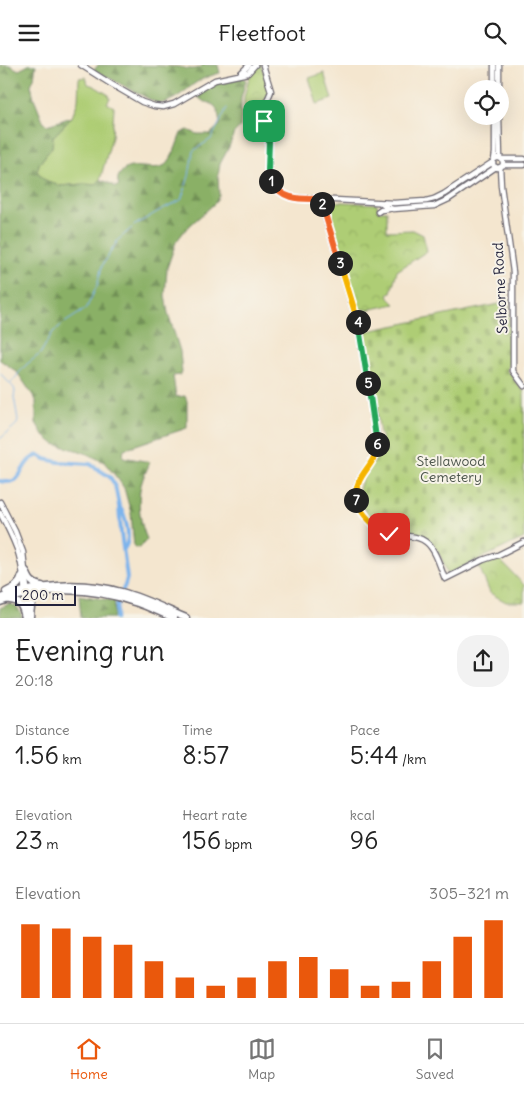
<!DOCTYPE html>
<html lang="en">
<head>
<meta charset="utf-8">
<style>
	body { margin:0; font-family:Delius,sans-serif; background:#f2f2f2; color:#222; height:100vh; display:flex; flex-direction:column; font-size:19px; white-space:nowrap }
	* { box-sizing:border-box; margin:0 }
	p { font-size:16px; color:#767676 }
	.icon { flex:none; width:28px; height:28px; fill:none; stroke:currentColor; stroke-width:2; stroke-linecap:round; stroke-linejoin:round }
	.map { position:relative; height:553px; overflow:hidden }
	.panel { display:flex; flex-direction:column; background:#fff; flex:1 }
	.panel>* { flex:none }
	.fabs { position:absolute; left:464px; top:15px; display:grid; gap:10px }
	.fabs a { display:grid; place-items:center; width:45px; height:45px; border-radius:50%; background:#fff; box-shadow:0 5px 20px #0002; font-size:25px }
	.scale { position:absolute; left:15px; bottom:12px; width:61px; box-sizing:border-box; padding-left:5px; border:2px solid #22223b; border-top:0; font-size:14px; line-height:18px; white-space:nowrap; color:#22223b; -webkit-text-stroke:4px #f7f3e8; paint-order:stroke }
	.pin { position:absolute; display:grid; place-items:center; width:42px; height:42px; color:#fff; margin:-21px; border-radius:10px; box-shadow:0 2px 8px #0006 }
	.km { position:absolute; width:25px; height:25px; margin:-12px; border-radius:50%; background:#222; color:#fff; font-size:14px; line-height:25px; text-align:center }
	.round { display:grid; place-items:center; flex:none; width:52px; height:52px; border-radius:20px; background:#f2f2f2 }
	.overview { display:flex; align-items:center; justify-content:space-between; height:85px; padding:0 15px }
	h1 { font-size:28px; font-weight:600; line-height:38px }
	.figures { display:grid; grid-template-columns:repeat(3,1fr); gap:8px; height:85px; padding:5px 15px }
	.figures div { display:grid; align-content:center }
	.figures b { font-size:25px; font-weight:600 }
	.figures small { font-size:14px; font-weight:400 }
	.figures p { font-size:14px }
	.chart { height:140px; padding:10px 15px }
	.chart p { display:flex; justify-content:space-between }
	.chart svg { width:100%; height:90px; margin-top:5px; stroke:#ea580c; stroke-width:6 }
	header { display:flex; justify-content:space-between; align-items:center; height:65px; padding:0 15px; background:#fff; font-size:22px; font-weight:600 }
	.tabs { display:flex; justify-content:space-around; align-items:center; height:70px; border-top:1px solid #e0e0e0; background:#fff; font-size:14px; color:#767676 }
	.tabs a { display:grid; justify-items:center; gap:2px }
	.tabs .active { color:#ea580c }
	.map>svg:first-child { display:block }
</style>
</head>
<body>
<header><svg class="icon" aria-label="menu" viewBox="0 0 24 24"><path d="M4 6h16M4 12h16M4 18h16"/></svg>Fleetfoot<svg class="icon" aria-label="search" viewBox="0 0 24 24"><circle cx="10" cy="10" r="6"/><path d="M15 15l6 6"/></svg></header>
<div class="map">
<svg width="524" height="553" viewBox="0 0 524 553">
	<defs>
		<pattern id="forest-firs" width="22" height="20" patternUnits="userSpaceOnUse" patternTransform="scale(1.25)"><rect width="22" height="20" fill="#8ab066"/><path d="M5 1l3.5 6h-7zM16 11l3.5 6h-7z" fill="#708f55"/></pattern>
		<pattern id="cemetery-stones" width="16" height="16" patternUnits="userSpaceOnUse" patternTransform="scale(1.25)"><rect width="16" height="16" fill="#aecd74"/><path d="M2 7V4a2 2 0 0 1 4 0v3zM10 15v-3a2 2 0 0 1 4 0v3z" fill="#95b065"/></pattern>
		<pattern id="park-crowns" width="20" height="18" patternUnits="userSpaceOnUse" patternTransform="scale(1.25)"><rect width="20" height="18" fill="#aecd74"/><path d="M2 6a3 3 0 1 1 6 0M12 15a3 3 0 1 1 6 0" fill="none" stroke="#95b065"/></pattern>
	</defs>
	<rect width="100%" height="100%" fill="#f7f3e8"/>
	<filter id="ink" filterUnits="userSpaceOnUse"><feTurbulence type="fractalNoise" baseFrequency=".02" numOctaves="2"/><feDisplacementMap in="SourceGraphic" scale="10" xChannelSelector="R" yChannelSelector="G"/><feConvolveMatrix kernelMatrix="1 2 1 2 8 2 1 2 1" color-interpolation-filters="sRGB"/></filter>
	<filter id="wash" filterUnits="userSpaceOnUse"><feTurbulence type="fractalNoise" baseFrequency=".0096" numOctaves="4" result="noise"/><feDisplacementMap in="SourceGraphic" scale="20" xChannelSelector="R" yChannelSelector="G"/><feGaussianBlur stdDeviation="1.12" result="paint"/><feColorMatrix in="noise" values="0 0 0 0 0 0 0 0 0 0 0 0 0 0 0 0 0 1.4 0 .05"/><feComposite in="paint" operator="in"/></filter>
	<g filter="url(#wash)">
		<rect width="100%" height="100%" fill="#f4e6cf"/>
		<path fill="#aecd74" stroke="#687858" d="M 324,8 L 332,34 L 317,39 L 309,13 Z
			M 86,12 L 88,19 L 94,21 L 109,30 L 110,33 L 107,38 L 114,42 L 112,72 L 100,115 L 96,120 L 84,119 L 59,121 L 43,114 L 37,106 L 39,99 L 52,82 L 53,72 L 72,52 L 78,36 L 79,13 Z"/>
		<path fill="url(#forest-firs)" stroke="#566950" d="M 0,0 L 9,0 L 19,5 L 29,0 L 36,0 L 34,13 L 31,20 L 34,33 L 44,58 L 47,60 L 72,52 L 53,72 L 52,82 L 39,99 L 37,106 L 43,114 L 59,121 L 84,119 L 96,120 L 100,115 L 107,117 L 116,122 L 119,120 C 117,116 117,113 120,109 C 130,94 152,108 165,100 C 173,94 177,78 181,68 L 188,65 L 197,69 L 210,69 L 220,60 C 219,54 219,43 213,40 C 207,35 206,40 198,32 L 199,26 C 213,16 227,16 242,12 L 246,15 L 241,33 L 241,53 L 240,62 L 234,68 L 229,82 L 220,99 L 218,111 L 219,130 L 215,138 L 186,164 L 176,177 L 167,203 L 165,231 L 168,248 L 180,286 L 182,308 L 180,310 L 173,311 L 176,332 L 185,331 L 187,336 L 187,363 L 124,384 L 123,392 L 150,397 C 147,405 143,412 141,420 C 137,436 140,459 147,474 L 140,483 L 134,482 L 131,448 L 124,423 L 118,414 L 104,397 L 83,387 L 54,379 L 44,371 L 36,358 L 36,335 L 17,307 L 0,295 Z
			M 98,0 C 125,0 153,0 180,2 C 188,4 197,6 203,0 L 218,0 L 220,8 C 212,10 204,13 197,17 C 186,24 173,39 158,38 C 156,38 153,36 151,35 L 94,5 Z
			M 79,530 L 115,536 L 114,553 L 81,553 Z
			M 9,539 C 17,540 21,546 22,553 L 0,553 L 0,543 Z"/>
		<path fill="url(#cemetery-stones)" stroke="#687858" d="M 509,237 L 510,296 L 507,306 L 510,309 L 511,309 L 512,312 L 524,327 L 524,473 L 448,509 C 444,499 437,479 427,473 C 421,469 412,469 405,469 C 389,467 373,460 364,445 C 348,417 375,404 382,380 C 383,374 379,367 379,361 C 374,330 369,298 363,267 Z"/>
		<path fill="url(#park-crowns)" stroke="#687858" d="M 257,0 L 261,0 L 270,25 L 262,45 L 244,43 L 244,32 L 250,9 Z
			M 327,136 L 377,139 L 378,146 L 387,146 L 387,166 L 413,165 L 423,170 L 427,186 L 397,206 L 391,227 L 388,229 L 389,233 L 395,239 L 367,245 L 357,243 L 355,234 L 351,231 L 324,143 L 324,138 Z
			M 495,493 L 500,495 L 524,520 L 524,537 L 506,537 L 490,528 L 478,499 Z"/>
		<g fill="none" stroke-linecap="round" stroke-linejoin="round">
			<path stroke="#7db4ec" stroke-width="1" d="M 0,308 L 14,323 L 15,326 L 14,332 L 18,355 L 17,359 L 0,374
				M 17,310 L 27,299 L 40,289 L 53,267 L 64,258 L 86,244 L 97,221 L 102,201 L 118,175 L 135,160 L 162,144 L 181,135 L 189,111 L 193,86 L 211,74 L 227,43
				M 11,318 L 17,311"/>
			<path stroke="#7db4ec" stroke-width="4" d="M 0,416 C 27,422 16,397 39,390 L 45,394 L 59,397 L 90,399 L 110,412 L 115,420 L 119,441 L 121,468 L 127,513 L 125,520 L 118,535 L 116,553
				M 119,441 C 126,451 132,474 124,484"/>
		</g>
	</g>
	<g filter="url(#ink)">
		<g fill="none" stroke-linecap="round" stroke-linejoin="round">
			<defs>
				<path id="secondary" d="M 81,0 L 111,19 L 142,37 L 154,41 L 163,42 L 174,39 L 215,15 L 248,8 L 255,0
					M 263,0 L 271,26 C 269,33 263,41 262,48 C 262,58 269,68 269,78 C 270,87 268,96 268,105 C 268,120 281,130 295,133 L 394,138 L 426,136 L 434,134 L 444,129 L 493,97
					M 494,0 L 494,24
					M 239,10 L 249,0
					M 499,24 L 499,0
					M 499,51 L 500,93
					M493 98a5 5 0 1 1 10 0a5 5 0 1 1-10 0Z
					M 502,94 L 524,94
					M 494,95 L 495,88 L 495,51
					M 503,100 L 524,100
					M 500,102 L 501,121 L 513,207 L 513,306 L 524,321
					M 320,134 L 358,259 L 377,372 C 380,402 353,406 356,432 C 358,449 380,467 396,470 C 405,472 418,470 426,477 C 436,485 440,502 445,514 L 483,495 L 498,490 L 524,477
					M 380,138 L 386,142 L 393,144 L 434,141 L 449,134 L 496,102
					M 378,147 L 381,145 L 389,144
					M 0,437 L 15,466 L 23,487 L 29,542
					M 0,448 C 6,459 12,471 17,484 C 24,504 25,528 26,549"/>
				<path id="highway" d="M 26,506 C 29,514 32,520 42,521
					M 6,527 C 14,523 20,520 22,511
					M 0,533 C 39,519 82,516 121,527 C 144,533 165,544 186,553
					M 10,535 C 21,536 23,543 25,553
					M 0,537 C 42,521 91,522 134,537 C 147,541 160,547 173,553
					M 30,552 C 31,538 31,533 46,529"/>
			</defs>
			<use href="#secondary" stroke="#6c676f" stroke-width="7"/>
			<use href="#highway" stroke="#6c676f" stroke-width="9"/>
			<use href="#secondary" stroke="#fff" stroke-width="4.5"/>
			<use href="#highway" stroke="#fff" stroke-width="6"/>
		</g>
	</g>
	<g fill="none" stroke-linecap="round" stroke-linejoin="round" filter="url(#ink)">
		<defs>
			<path id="split-1" d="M 264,56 L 269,76 L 268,105 L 271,116"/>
			<path id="split-2" d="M 271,116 C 283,136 300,134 320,134 L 322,139"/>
			<path id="split-3" d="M 322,139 L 340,198"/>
			<path id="split-4" d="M 340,198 L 358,257"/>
			<path id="split-5" d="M 358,257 L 368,318"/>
			<path id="split-6" d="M 368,318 L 377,379"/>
			<path id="split-7" d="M 356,435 C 354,408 376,403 377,379"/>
			<path id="split-8" d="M 356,435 C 361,449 375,463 389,469"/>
		</defs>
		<use href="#split-1" stroke="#fff" stroke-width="10"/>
		<use href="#split-2" stroke="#fff" stroke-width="10"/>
		<use href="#split-3" stroke="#fff" stroke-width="10"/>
		<use href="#split-4" stroke="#fff" stroke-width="10"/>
		<use href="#split-5" stroke="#fff" stroke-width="10"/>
		<use href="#split-6" stroke="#fff" stroke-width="10"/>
		<use href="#split-7" stroke="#fff" stroke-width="10"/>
		<use href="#split-8" stroke="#fff" stroke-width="10"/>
		<use href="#split-1" stroke="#22a559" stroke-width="6"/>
		<use href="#split-2" stroke="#f0652b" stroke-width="6"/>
		<use href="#split-3" stroke="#f0652b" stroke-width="6"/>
		<use href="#split-4" stroke="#f5b400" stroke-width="6"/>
		<use href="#split-5" stroke="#22a559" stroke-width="6"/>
		<use href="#split-6" stroke="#22a559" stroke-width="6"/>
		<use href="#split-7" stroke="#f5b400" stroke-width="6"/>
		<use href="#split-8" stroke="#f5b400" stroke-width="6"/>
	</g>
	<g text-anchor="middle" stroke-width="4" stroke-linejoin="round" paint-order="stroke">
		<g font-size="14" fill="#22223b" stroke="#f7f3e8">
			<text transform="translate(500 223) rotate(-93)" y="5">Selborne Road</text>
		</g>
		<g font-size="14" fill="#4c554c" stroke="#f7f3e8">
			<text x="451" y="401">Stellawood<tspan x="451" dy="16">Cemetery</tspan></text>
		</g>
	</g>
</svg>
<div class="fabs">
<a><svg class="icon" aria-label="locate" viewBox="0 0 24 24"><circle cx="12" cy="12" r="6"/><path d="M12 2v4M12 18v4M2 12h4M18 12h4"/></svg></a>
</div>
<div class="scale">200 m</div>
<div class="pin" style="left:264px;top:56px;background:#1e9e55"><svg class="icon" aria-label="arrive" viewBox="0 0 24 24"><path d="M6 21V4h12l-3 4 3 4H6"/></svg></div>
<div class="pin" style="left:389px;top:469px;background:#d93025"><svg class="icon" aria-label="check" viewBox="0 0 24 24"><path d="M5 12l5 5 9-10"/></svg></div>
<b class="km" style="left:271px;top:116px">1</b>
<b class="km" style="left:322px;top:139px">2</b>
<b class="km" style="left:340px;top:198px">3</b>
<b class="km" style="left:358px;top:257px">4</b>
<b class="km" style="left:368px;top:318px">5</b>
<b class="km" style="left:377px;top:379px">6</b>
<b class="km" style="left:356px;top:435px">7</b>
</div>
<section class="panel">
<div class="overview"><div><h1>Evening run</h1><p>20:18</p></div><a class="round"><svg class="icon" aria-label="share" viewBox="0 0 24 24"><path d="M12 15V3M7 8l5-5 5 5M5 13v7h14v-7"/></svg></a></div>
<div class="figures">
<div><p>Distance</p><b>1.56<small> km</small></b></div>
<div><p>Time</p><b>8:57</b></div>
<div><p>Pace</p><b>5:44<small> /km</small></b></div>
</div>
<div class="figures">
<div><p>Elevation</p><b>23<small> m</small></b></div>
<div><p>Heart rate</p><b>156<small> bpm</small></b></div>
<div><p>kcal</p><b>96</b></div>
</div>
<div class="chart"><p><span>Elevation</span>305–321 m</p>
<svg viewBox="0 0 160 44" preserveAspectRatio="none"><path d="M5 44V8M15 44V10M25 44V14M35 44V18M45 44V26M55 44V34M65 44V38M75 44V34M85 44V26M95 44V24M105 44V30M115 44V38M125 44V36M135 44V26M145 44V14M155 44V6"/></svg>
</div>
</section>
<nav class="tabs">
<a class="active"><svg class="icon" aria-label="home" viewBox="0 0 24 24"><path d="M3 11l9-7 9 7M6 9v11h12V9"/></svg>Home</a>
<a><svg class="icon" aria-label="map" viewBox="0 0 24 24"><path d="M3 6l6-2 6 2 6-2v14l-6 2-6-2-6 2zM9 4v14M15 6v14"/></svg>Map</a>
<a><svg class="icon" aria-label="saved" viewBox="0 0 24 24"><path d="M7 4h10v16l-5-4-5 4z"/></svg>Saved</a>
</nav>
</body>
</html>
